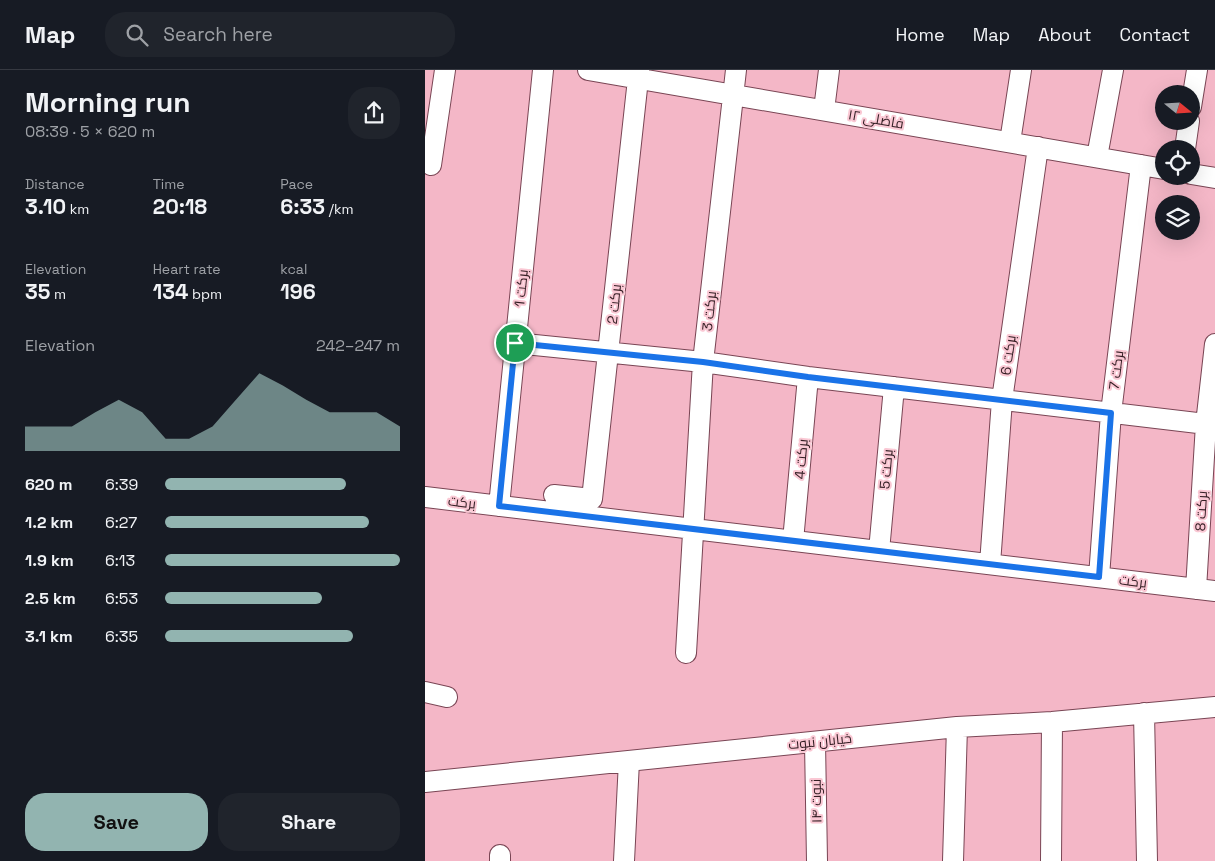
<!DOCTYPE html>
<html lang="en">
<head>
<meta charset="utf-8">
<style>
	body { margin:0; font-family:"Space Grotesk",Cairo,sans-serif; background:#20242c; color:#f1f3f6; height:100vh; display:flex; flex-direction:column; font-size:19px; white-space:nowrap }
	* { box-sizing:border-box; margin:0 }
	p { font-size:16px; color:#9ea1a6 }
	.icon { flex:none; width:28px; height:28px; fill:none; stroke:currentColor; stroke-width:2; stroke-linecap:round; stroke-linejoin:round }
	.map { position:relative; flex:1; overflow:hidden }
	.sheet { display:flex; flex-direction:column; background:#171b24; width:425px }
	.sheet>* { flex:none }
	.needle { width:32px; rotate:108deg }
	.fabs { position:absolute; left:730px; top:15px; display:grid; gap:10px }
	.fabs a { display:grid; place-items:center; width:45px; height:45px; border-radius:50%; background:#171b24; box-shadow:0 5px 20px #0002; font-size:25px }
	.pin { position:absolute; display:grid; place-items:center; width:42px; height:42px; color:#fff; margin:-21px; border:2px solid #fff; border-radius:50%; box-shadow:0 1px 5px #0007 }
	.round { display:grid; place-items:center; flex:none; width:52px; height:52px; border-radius:20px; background:#20242c }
	.summary { display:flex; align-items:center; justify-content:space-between; height:85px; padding:0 25px }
	h1 { font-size:28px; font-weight:800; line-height:38px }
	.metrics { display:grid; grid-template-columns:repeat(3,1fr); gap:8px; height:85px; padding:5px 25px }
	.metrics div { display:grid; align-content:center }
	.metrics b { font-size:21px; font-weight:800 }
	.metrics small { font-size:14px; font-weight:400 }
	.metrics p { font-size:14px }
	.chart { height:140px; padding:10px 25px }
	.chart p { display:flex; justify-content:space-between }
	.chart svg { width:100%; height:90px; margin-top:5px; fill:#92b4b0; opacity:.7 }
	.cta { display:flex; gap:10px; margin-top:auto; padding:10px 25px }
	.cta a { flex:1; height:58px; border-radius:20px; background:#92b4b0; color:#111; font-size:20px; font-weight:800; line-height:58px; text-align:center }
	.cta a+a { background:#20242c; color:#f1f3f6 }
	ul { padding:0 25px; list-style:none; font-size:16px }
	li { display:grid; grid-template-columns:80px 60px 1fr; align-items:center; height:38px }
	li i { height:12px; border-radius:6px; background:#92b4b0 }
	header { display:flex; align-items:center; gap:30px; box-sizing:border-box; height:70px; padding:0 25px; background:#171b24; border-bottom:1px solid #363941 }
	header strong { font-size:24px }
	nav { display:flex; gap:28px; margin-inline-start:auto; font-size:18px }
	.search { width:350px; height:45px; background:#20242c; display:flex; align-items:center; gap:12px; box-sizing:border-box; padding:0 18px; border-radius:20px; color:#9ea1a6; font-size:19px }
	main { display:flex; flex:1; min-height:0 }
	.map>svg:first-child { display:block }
</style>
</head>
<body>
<header>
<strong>Map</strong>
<div class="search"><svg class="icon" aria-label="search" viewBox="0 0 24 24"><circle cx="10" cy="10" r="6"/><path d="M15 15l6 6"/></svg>Search here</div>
<nav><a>Home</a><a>Map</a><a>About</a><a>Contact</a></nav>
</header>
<main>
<section class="sheet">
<div class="summary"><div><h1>Morning run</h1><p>08:39 · 5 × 620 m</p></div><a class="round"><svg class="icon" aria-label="share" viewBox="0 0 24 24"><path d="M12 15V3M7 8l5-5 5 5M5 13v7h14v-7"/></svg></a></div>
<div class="metrics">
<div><p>Distance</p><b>3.10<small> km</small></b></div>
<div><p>Time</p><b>20:18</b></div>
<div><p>Pace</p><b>6:33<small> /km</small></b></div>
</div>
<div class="metrics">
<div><p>Elevation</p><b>35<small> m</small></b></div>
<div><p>Heart rate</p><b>134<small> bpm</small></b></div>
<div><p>kcal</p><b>196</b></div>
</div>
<div class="chart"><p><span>Elevation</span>242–247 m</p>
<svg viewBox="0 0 160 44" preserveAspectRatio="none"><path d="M0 44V32L10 32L20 32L30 25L40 19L50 25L60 38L70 38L80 32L90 19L100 6L110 12L120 19L130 25L140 25L150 25L160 32V44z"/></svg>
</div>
<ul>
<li><b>620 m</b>6:39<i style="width:77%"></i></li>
<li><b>1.2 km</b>6:27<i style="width:87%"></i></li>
<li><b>1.9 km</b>6:13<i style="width:100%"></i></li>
<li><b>2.5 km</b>6:53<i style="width:67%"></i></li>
<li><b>3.1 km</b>6:35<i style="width:80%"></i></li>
</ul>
<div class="cta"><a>Save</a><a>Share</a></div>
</section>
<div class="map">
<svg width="790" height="791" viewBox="0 0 790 791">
	<rect width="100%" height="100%" fill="#f4b7c7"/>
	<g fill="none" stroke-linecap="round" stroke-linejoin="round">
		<defs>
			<path id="minor" d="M 163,0 L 739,99
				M 766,37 L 772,0
				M 399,40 L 404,0
				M 585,72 L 596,0
				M 760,79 L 764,51
				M 672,87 L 688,0
				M 6,95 L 20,0
				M 766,104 L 790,108
				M 90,273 L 278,292 L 383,307 L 790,355
				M 129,425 L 167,429 L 214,0
				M 0,427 L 790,521
				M 74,436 L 118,0
				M 368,471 L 383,307
				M 454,481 L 469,317
				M 565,494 L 577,330 L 613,77
				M 674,507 L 686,343 L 716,95
				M 771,519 L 781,354 L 790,274
				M 261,583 L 278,292 L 311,0
				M 0,622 L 22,627
				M 719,643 L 722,791
				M 390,672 L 392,791
				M 0,712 L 532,657 L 627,652 L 790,637
				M 75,785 L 75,791
				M 199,791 L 204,691
				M 528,791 L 532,657
				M 626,791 L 627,652"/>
		</defs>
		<use href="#minor" stroke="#794554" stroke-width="22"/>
		<use href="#minor" stroke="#fff" stroke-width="20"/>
	</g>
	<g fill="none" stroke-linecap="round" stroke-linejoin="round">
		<defs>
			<path id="route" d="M 90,273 L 278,292 L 383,307 L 686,343 L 674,507 L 74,436 Z"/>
		</defs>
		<use href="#route" stroke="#fff" stroke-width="10"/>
		<use href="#route" stroke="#1a73e8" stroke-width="6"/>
	</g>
	<g text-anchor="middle" stroke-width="4" stroke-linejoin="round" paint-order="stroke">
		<g font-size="14" fill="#341e24" stroke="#fac8d4">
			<text transform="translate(451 49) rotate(10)" y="5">فاضلی ۱۲</text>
			<text transform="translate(96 218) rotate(-84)" y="5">برکت 1</text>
			<text transform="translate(189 234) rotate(-84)" y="5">برکت 2</text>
			<text transform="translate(284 241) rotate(-84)" y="5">برکت 3</text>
			<text transform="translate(583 285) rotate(-82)" y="5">برکت 6</text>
			<text transform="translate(691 300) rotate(-83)" y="5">برکت 7</text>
			<text transform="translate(376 389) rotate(-85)" y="5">برکت 4</text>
			<text transform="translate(461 399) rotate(-85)" y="5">برکت 5</text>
			<text transform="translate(37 432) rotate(7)" y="5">برکت</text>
			<text transform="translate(776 441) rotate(-87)" y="5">برکت 8</text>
			<text transform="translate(708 511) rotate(7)" y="5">برکت</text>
			<text transform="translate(395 671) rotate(-6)" y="5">خیابان نبوت</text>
			<text transform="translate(391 731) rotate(-91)" y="5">نبوت ۱۴</text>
		</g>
	</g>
</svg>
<div class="fabs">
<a><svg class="needle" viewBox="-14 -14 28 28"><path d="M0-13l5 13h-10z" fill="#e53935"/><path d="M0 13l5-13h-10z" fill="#9ea1a6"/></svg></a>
<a><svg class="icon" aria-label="locate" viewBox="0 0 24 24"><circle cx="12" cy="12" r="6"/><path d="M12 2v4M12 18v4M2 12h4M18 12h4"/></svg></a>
<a><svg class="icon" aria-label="layers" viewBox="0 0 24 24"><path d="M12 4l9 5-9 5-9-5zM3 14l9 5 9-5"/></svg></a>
</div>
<div class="pin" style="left:90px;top:273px;background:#1e9e55"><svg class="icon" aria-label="arrive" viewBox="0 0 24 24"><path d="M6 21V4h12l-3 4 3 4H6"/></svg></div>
</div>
</main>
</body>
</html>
